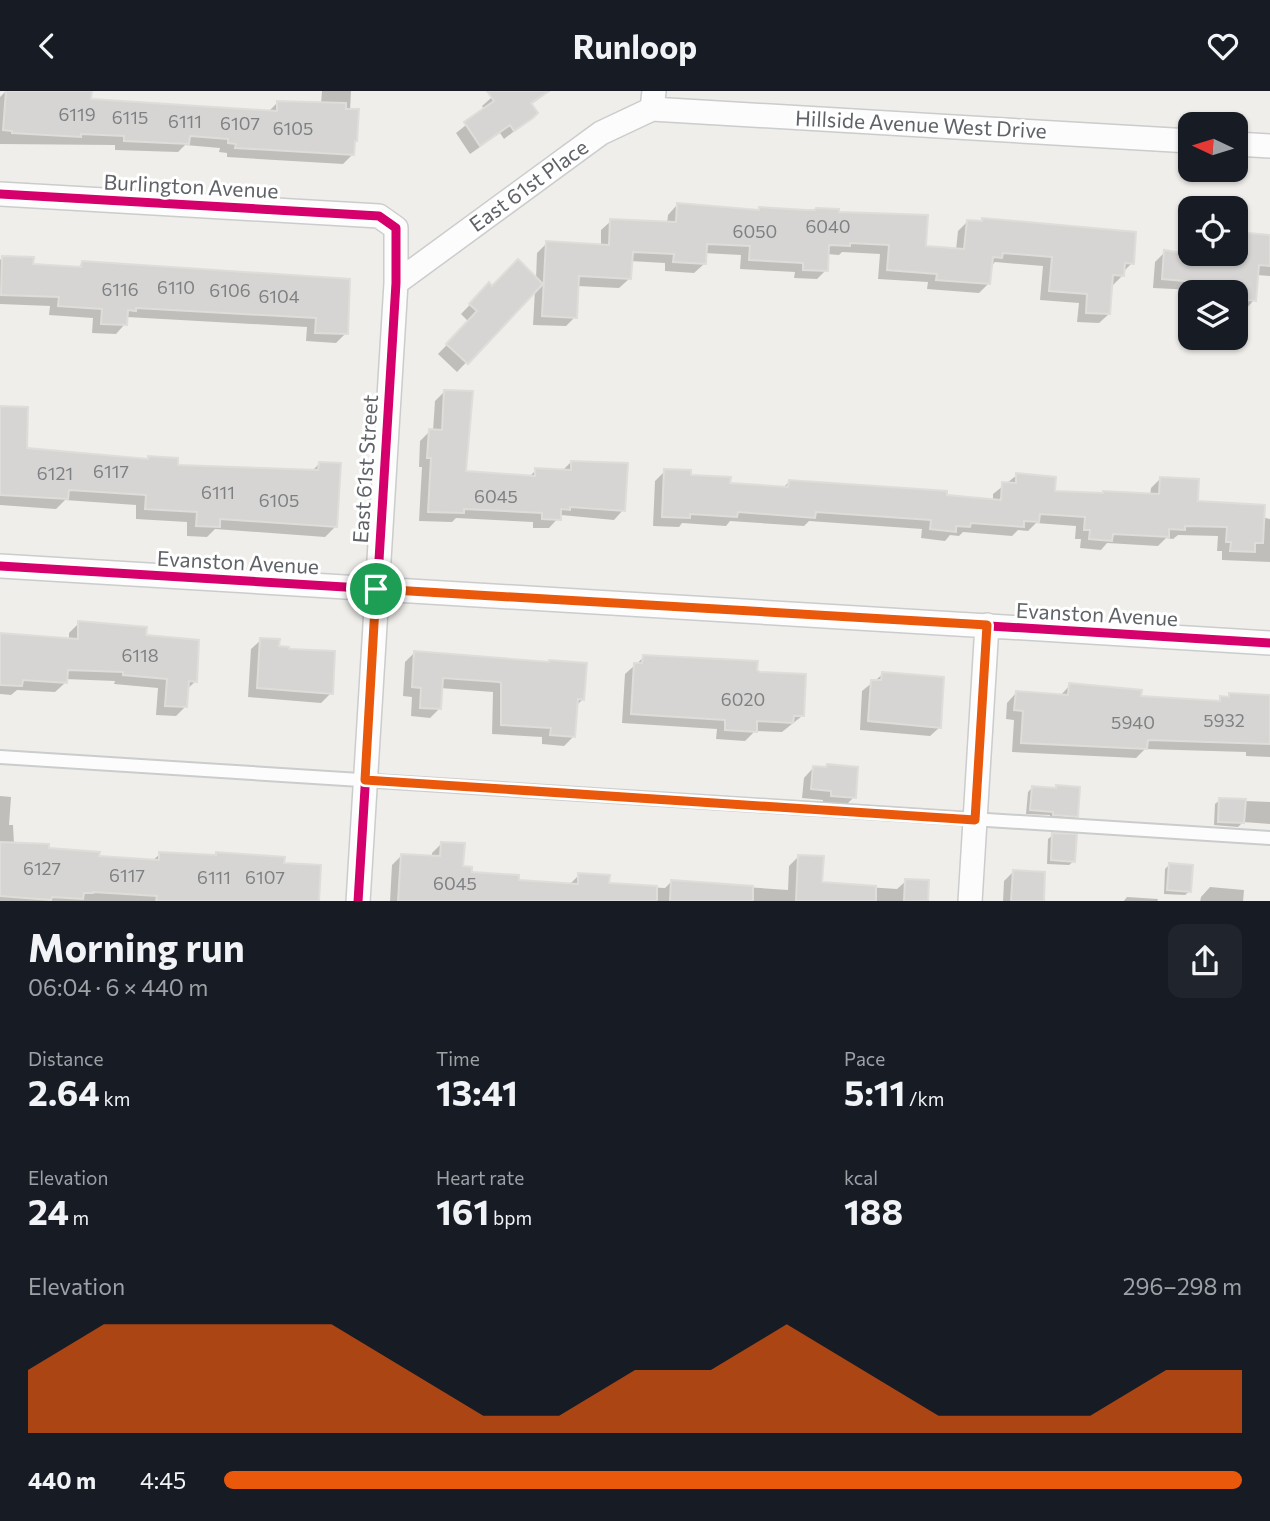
<!DOCTYPE html>
<html lang="en">
<head>
<meta charset="utf-8">
<style>
	body { margin:0; font-family:Commissioner,sans-serif; background:#20242c; color:#f1f3f6; height:100vh; display:flex; flex-direction:column; font-size:26px; white-space:nowrap }
	* { box-sizing:border-box; margin:0 }
	p { font-size:23px; color:#9ea1a6 }
	.icon { flex:none; width:38px; height:38px; fill:none; stroke:currentColor; stroke-width:2; stroke-linecap:round; stroke-linejoin:round }
	.map { position:relative; height:810px; overflow:hidden }
	.drawer { display:flex; flex-direction:column; background:#171b24; flex:1 }
	.drawer>* { flex:none }
	.needle { width:46px; rotate:274deg }
	.tools { position:absolute; left:1178px; top:21px; display:grid; gap:14px }
	.tools a { display:grid; place-items:center; width:70px; height:70px; border-radius:14px; background:#171b24; box-shadow:0 2px 5px #0004; font-size:35px }
	.pin { position:absolute; display:grid; place-items:center; width:60px; height:60px; color:#fff; margin:-30px; border:4px solid #fff; border-radius:50%; box-shadow:0 2px 7px #0007 }
	.round { display:grid; place-items:center; flex:none; width:74px; height:74px; border-radius:14px; background:#20242c }
	.summary { display:flex; align-items:center; justify-content:space-between; height:119px; padding:0 28px }
	h1 { font-size:38px; font-weight:700; line-height:52px }
	.metrics { display:grid; grid-template-columns:repeat(3,1fr); gap:10px; height:119px; padding:7px 28px }
	.metrics div { display:grid; align-content:center }
	.metrics b { font-size:35px; font-weight:700 }
	.metrics small { font-size:19px; font-weight:400 }
	.metrics p { font-size:19px }
	.chart { height:196px; padding:14px 28px }
	.chart p { display:flex; justify-content:space-between }
	.chart svg { width:100%; height:126px; margin-top:7px; fill:#ea580c; opacity:.7 }
	ul { padding:0 28px; list-style:none; font-size:23px }
	li { display:grid; grid-template-columns:112px 84px 1fr; align-items:center; height:52px }
	li i { height:18px; border-radius:9px; background:#ea580c }
	header { display:flex; justify-content:space-between; align-items:center; height:91px; padding:0 28px; background:#171b24; font-size:32px; font-weight:700 }
	.map>svg:first-child { display:block }
</style>
</head>
<body>
<header><svg class="icon" aria-label="back" viewBox="0 0 24 24"><path d="M15 5l-7 7 7 7"/></svg>Runloop<svg class="icon" aria-label="heart" viewBox="0 0 24 24"><path d="M12 20l-8-8c-3-5 5-10 8-4 3-6 11-1 8 4z"/></svg></header>
<div class="map">
<svg width="1270" height="811" viewBox="0 0 1270 811">
	<rect width="100%" height="100%" fill="#efeeea"/>
	<path fill="#0003" d="M 6,0 L 80,0 L 90,10 L 267,22 L 278,11 L 321,13 L 322,0 L 351,0 L 350,20 L 353,63 L 343,73 L 227,66 L 227,62 L 219,61 L 220,57 L 185,54 L 178,61 L 115,59 L 115,54 L 0,53 L 0,6 Z
		M 499,0 L 550,0 L 530,14 L 526,31 L 504,48 L 500,42 L 470,63 L 456,42 L 485,19 L 482,15 Z
		M 677,114 L 758,120 L 837,122 L 924,157 L 956,159 L 958,140 L 967,131 L 980,132 L 983,128 L 1132,172 L 1123,181 L 1123,184 L 1113,194 L 1110,194 L 1109,223 L 1099,232 L 1077,231 L 1079,212 L 1040,209 L 1043,175 L 995,171 L 990,176 L 989,192 L 979,202 L 927,198 L 928,191 L 878,188 L 880,163 L 842,161 L 839,164 L 827,163 L 826,179 L 817,188 L 794,187 L 795,181 L 740,178 L 741,164 L 704,162 L 704,173 L 694,182 L 665,180 L 665,172 L 630,170 L 629,188 L 619,197 L 577,195 L 575,226 L 566,235 L 533,234 L 535,199 L 457,281 L 438,263 L 469,231 L 461,223 L 489,194 L 492,197 L 536,188 L 537,162 L 547,152 L 601,155 L 601,139 L 611,130 L 667,133 L 668,124 Z
		M 1190,139 L 1190,163 L 1236,163 L 1236,142 L 1270,145 L 1270,185 L 1257,184 L 1254,209 L 1245,219 L 1236,218 L 1236,201 L 1153,197 L 1155,171 L 1165,161 L 1180,163 L 1181,148 Z
		M 2,167 L 32,174 L 77,178 L 82,172 L 349,190 L 346,242 L 336,252 L 306,250 L 307,236 L 127,226 L 125,233 L 116,243 L 92,242 L 93,227 L 49,224 L 50,215 L 0,213 L 0,169 Z
		M 445,300 L 464,382 L 529,386 L 536,379 L 562,380 L 571,371 L 623,419 L 614,429 L 561,424 L 549,437 L 533,437 L 533,431 L 456,427 L 452,431 L 419,430 L 422,376 L 419,376 L 420,350 L 430,340 L 433,340 L 435,310 Z
		M 0,316 L 25,359 L 146,369 L 149,367 L 176,376 L 312,380 L 319,373 L 336,435 L 325,446 L 215,438 L 207,446 L 187,445 L 187,431 L 136,428 L 136,414 L 65,409 L 56,418 L 0,414 Z
		M 665,380 L 728,394 L 783,397 L 789,391 L 993,410 L 993,403 L 1017,384 L 1053,402 L 1150,405 L 1151,397 L 1160,388 L 1196,412 L 1270,428 L 1270,471 L 1222,469 L 1222,460 L 1217,460 L 1218,445 L 1178,444 L 1173,448 L 1166,447 L 1158,455 L 1107,452 L 1101,459 L 1080,457 L 1081,448 L 1075,448 L 1076,435 L 1036,432 L 1028,440 L 1018,439 L 1012,445 L 963,441 L 959,445 L 950,444 L 945,450 L 921,447 L 922,438 L 809,430 L 804,435 L 730,430 L 726,435 L 682,432 L 679,436 L 653,435 L 655,390 Z
		M 79,532 L 144,546 L 196,590 L 186,599 L 185,616 L 176,625 L 156,624 L 158,597 L 114,593 L 115,590 L 65,588 L 65,592 L 55,601 L 17,599 L 11,604 L 0,603 L 0,544 L 69,549 L 69,542 Z
		M 261,549 L 277,557 L 331,602 L 321,612 L 248,606 L 251,558 Z
		M 414,562 L 583,608 L 576,615 L 573,646 L 564,655 L 542,653 L 542,646 L 492,643 L 493,601 L 440,597 L 440,617 L 430,627 L 411,625 L 412,606 L 403,605 L 405,571 Z
		M 644,566 L 802,625 L 782,641 L 755,640 L 745,650 L 716,648 L 717,638 L 622,632 L 625,583 Z
		M 883,583 L 940,636 L 930,645 L 860,639 L 862,600 Z
		M 1070,594 L 1139,606 L 1216,612 L 1221,607 L 1227,607 L 1230,604 L 1270,605 L 1270,666 L 1246,665 L 1246,661 L 1145,658 L 1136,667 L 1012,661 L 1014,629 L 1006,628 L 1007,612 L 1016,602 L 1060,605 Z
		M 813,677 L 854,706 L 844,716 L 822,714 L 823,709 L 802,707 L 804,687 Z
		M 1057,696 L 1076,725 L 1072,730 L 1050,728 L 1050,724 L 1026,723 L 1028,701 L 1032,697 L 1054,699 Z
		M 0,705 L 11,706 L 9,734 L 13,734 L 14,753 L 97,766 L 152,770 L 160,763 L 214,766 L 217,763 L 282,774 L 319,776 L 317,811 L 0,811 Z
		M 1220,709 L 1270,711 L 1270,733 L 1243,731 L 1238,736 L 1214,734 L 1215,713 Z
		M 1053,744 L 1074,770 L 1069,774 L 1047,773 L 1048,748 Z
		M 441,753 L 461,777 L 470,783 L 517,791 L 570,793 L 579,784 L 607,794 L 665,797 L 671,791 L 788,799 L 789,775 L 799,765 L 821,793 L 897,798 L 906,790 L 927,791 L 926,811 L 390,811 L 392,774 L 401,765 L 432,767 L 432,762 Z
		M 1169,774 L 1190,800 L 1185,804 L 1164,803 L 1165,778 Z
		M 1013,781 L 1044,782 L 1042,811 L 1003,811 L 1004,790 Z
		M 1210,796 L 1244,799 L 1243,811 L 1200,811 L 1201,806 Z
		M 1127,806 L 1158,808 L 1157,811 L 1123,811 Z"/>
	<path fill="#d6d5d3" stroke="#deddd9" stroke-width="2" d="M 6,0 L 92,0 L 91,8 L 277,20 L 277,10 L 346,12 L 346,18 L 359,18 L 357,50 L 355,50 L 354,64 L 235,57 L 236,53 L 228,52 L 228,48 L 190,45 L 189,53 L 124,50 L 124,45 L 81,43 L 81,46 L 12,42 L 12,40 L 3,39 Z
		M 487,0 L 549,0 L 531,12 L 538,22 L 533,27 L 514,40 L 510,34 L 480,55 L 464,31 L 494,10 Z
		M 677,112 L 759,119 L 759,116 L 806,119 L 815,119 L 816,117 L 839,118 L 839,121 L 928,124 L 926,155 L 964,158 L 967,129 L 982,130 L 982,127 L 1136,141 L 1134,173 L 1125,172 L 1124,185 L 1113,184 L 1110,223 L 1086,222 L 1087,203 L 1049,200 L 1052,166 L 1003,162 L 1002,167 L 993,166 L 990,193 L 936,189 L 937,183 L 887,179 L 889,154 L 850,152 L 850,155 L 829,154 L 828,180 L 803,179 L 803,172 L 749,169 L 750,155 L 707,153 L 706,173 L 673,171 L 674,163 L 633,161 L 631,188 L 579,185 L 577,227 L 542,225 L 546,150 L 609,154 L 610,128 L 676,131 Z
		M 1236,141 L 1270,144 L 1270,175 L 1259,174 L 1256,210 L 1236,208 L 1236,201 L 1231,201 L 1232,194 L 1162,188 L 1164,159 L 1190,163 L 1236,163 Z
		M 2,165 L 34,166 L 33,173 L 81,176 L 82,170 L 350,188 L 348,243 L 315,242 L 316,227 L 136,217 L 136,220 L 128,219 L 127,234 L 101,233 L 102,218 L 58,215 L 59,206 L 1,204 Z
		M 518,168 L 543,193 L 468,273 L 446,253 L 477,220 L 469,213 L 489,191 L 492,195 Z
		M 444,299 L 473,300 L 466,380 L 535,385 L 535,377 L 571,379 L 571,370 L 628,372 L 625,420 L 570,416 L 570,419 L 561,418 L 561,429 L 542,428 L 542,422 L 464,418 L 464,422 L 428,421 L 431,367 L 427,367 L 429,338 L 442,339 Z
		M 0,315 L 28,316 L 27,357 L 148,368 L 148,365 L 178,367 L 178,374 L 318,379 L 319,371 L 341,372 L 337,436 L 220,428 L 220,436 L 196,435 L 197,421 L 145,418 L 146,404 L 69,399 L 68,408 L 0,404 Z
		M 664,378 L 691,379 L 691,384 L 731,386 L 730,392 L 788,396 L 789,389 L 947,400 L 947,404 L 1001,409 L 1002,391 L 1016,392 L 1016,382 L 1056,386 L 1055,400 L 1103,402 L 1103,400 L 1159,403 L 1160,386 L 1199,388 L 1198,410 L 1265,414 L 1263,452 L 1255,452 L 1255,461 L 1230,460 L 1231,451 L 1226,451 L 1227,436 L 1185,435 L 1185,439 L 1169,438 L 1169,446 L 1113,443 L 1112,450 L 1089,448 L 1090,439 L 1084,439 L 1085,426 L 1040,423 L 1039,431 L 1024,430 L 1024,436 L 971,432 L 970,436 L 956,435 L 956,441 L 930,438 L 931,429 L 816,421 L 815,427 L 738,421 L 737,426 L 690,423 L 690,427 L 662,426 Z
		M 78,530 L 147,536 L 146,544 L 199,549 L 197,591 L 189,590 L 187,616 L 165,615 L 167,588 L 123,584 L 123,581 L 68,579 L 67,592 L 23,589 L 22,595 L 0,594 L 0,542 L 78,548 Z
		M 260,547 L 280,548 L 279,555 L 289,556 L 289,558 L 335,560 L 333,603 L 257,597 Z
		M 414,560 L 549,571 L 549,569 L 587,572 L 584,609 L 578,608 L 575,646 L 550,644 L 551,637 L 501,634 L 501,592 L 499,591 L 443,587 L 441,618 L 420,617 L 421,597 L 412,596 Z
		M 643,564 L 758,570 L 757,579 L 760,581 L 806,583 L 804,625 L 794,625 L 793,632 L 757,630 L 757,641 L 725,639 L 725,629 L 631,623 L 634,572 L 642,572 Z
		M 882,581 L 944,586 L 941,637 L 868,630 L 871,589 L 881,589 Z
		M 1069,592 L 1142,599 L 1141,605 L 1220,610 L 1220,605 L 1229,606 L 1229,602 L 1270,604 L 1270,653 L 1148,649 L 1147,658 L 1021,652 L 1023,620 L 1014,619 L 1016,600 L 1068,604 Z
		M 827,673 L 858,676 L 856,707 L 831,705 L 831,700 L 811,698 L 813,675 L 826,676 Z
		M 1056,694 L 1080,696 L 1078,726 L 1053,724 L 1053,721 L 1030,719 L 1032,695 L 1056,697 Z
		M 1219,707 L 1246,708 L 1244,732 L 1218,731 Z
		M 1052,742 L 1077,743 L 1075,771 L 1051,769 Z
		M 0,751 L 49,753 L 49,757 L 100,761 L 99,765 L 159,769 L 159,761 L 216,764 L 216,761 L 285,766 L 284,772 L 321,774 L 319,810 L 156,810 L 157,805 L 93,801 L 93,802 L 84,802 L 83,808 L 52,806 L 51,809 L 0,805 Z
		M 441,751 L 465,752 L 463,775 L 472,776 L 472,781 L 519,784 L 519,789 L 578,793 L 578,782 L 610,784 L 609,792 L 657,795 L 657,810 L 398,810 L 401,763 L 440,765 Z
		M 798,764 L 824,765 L 822,791 L 876,795 L 876,810 L 796,810 Z
		M 1169,772 L 1193,774 L 1191,801 L 1167,799 Z
		M 1013,779 L 1045,781 L 1044,810 L 1011,810 Z
		M 905,788 L 929,789 L 928,810 L 904,810 Z
		M 671,789 L 753,795 L 753,810 L 670,810 Z"/>
	<g fill="none" stroke-linecap="round" stroke-linejoin="round">
		<defs>
			<path id="lane" d="M 0,666 L 1270,747"/>
			<path id="street" d="M 652,18 L 1190,50
				M 1236,53 L 1270,55
				M 0,103 L 379,125 L 396,137 L 396,192 L 358,811
				M 396,192 L 601,42 L 652,18 L 654,0
				M 0,475 L 1270,552
				M 970,811 L 987,534"/>
		</defs>
		<use href="#lane" stroke="#cbcccc" stroke-width="16"/>
		<use href="#street" stroke="#cbcccc" stroke-width="26"/>
		<use href="#lane" stroke="#fdfcfc" stroke-width="12"/>
		<use href="#street" stroke="#fdfcfc" stroke-width="23"/>
		<defs>
			<path id="cycleway" d="M 0,103 L 379,125 L 396,137 L 396,192 L 358,811
				M 0,475 L 1270,552"/>
		</defs>
		<use href="#cycleway" stroke="#fff" stroke-width="13"/>
		<use href="#cycleway" stroke="#d6006c" stroke-width="9"/>
	</g>
	<g fill="none" stroke-linecap="round" stroke-linejoin="round">
		<defs>
			<path id="route" d="M 376,498 L 987,534 L 975,729 L 365,689 Z"/>
		</defs>
		<use href="#route" stroke="#fff" stroke-width="14"/>
		<use href="#route" stroke="#ea580c" stroke-width="9"/>
	</g>
	<g text-anchor="middle" stroke-width="6" stroke-linejoin="round" paint-order="stroke">
		<g font-size="18" fill="#7e8184">
			<text x="77" y="30">6119</text>
			<text x="130" y="33">6115</text>
			<text x="185" y="37">6111</text>
			<text x="240" y="39">6107</text>
			<text x="293" y="44">6105</text>
			<text x="828" y="142">6040</text>
			<text x="755" y="147">6050</text>
			<text x="176" y="203">6110</text>
			<text x="120" y="205">6116</text>
			<text x="230" y="206">6106</text>
			<text x="279" y="212">6104</text>
			<text x="111" y="387">6117</text>
			<text x="55" y="389">6121</text>
			<text x="218" y="408">6111</text>
			<text x="496" y="412">6045</text>
			<text x="279" y="416">6105</text>
			<text x="140" y="571">6118</text>
			<text x="743" y="615">6020</text>
			<text x="1224" y="636">5932</text>
			<text x="1133" y="638">5940</text>
			<text x="42" y="784">6127</text>
			<text x="127" y="791">6117</text>
			<text x="214" y="793">6111</text>
			<text x="265" y="793">6107</text>
			<text x="455" y="799">6045</text>
		</g>
		<g font-size="21" fill="#5f6368" stroke="#fff">
			<text transform="translate(921 34) rotate(3)" y="7">Hillside Avenue West Drive</text>
			<text transform="translate(529 95) rotate(-36)" y="7">East 61st Place</text>
			<text transform="translate(191 96) rotate(3)" y="7">Burlington Avenue</text>
			<text transform="translate(366 378) rotate(-86)" y="7">East 61st Street</text>
			<text transform="translate(238 472) rotate(3)" y="7">Evanston Avenue</text>
			<text transform="translate(1097 524) rotate(3)" y="7">Evanston Avenue</text>
		</g>
	</g>
</svg>
<div class="tools">
<a><svg class="needle" viewBox="-14 -14 28 28"><path d="M0-13l5 13h-10z" fill="#e53935"/><path d="M0 13l5-13h-10z" fill="#9ea1a6"/></svg></a>
<a><svg class="icon" aria-label="locate" viewBox="0 0 24 24"><circle cx="12" cy="12" r="6"/><path d="M12 2v4M12 18v4M2 12h4M18 12h4"/></svg></a>
<a><svg class="icon" aria-label="layers" viewBox="0 0 24 24"><path d="M12 4l9 5-9 5-9-5zM3 14l9 5 9-5"/></svg></a>
</div>
<div class="pin" style="left:376px;top:498px;background:#1e9e55"><svg class="icon" aria-label="arrive" viewBox="0 0 24 24"><path d="M6 21V4h12l-3 4 3 4H6"/></svg></div>
</div>
<section class="drawer">
<div class="summary"><div><h1>Morning run</h1><p>06:04 · 6 × 440 m</p></div><a class="round"><svg class="icon" aria-label="share" viewBox="0 0 24 24"><path d="M12 15V3M7 8l5-5 5 5M5 13v7h14v-7"/></svg></a></div>
<div class="metrics">
<div><p>Distance</p><b>2.64<small> km</small></b></div>
<div><p>Time</p><b>13:41</b></div>
<div><p>Pace</p><b>5:11<small> /km</small></b></div>
</div>
<div class="metrics">
<div><p>Elevation</p><b>24<small> m</small></b></div>
<div><p>Heart rate</p><b>161<small> bpm</small></b></div>
<div><p>kcal</p><b>188</b></div>
</div>
<div class="chart"><p><span>Elevation</span>296–298 m</p>
<svg viewBox="0 0 160 44" preserveAspectRatio="none"><path d="M0 44V22L10 6L20 6L30 6L40 6L50 22L60 38L70 38L80 22L90 22L100 6L110 22L120 38L130 38L140 38L150 22L160 22V44z"/></svg>
</div>
<ul>
<li><b>440 m</b>4:45<i style="width:100%"></i></li>
</ul>
</section>
</body>
</html>
